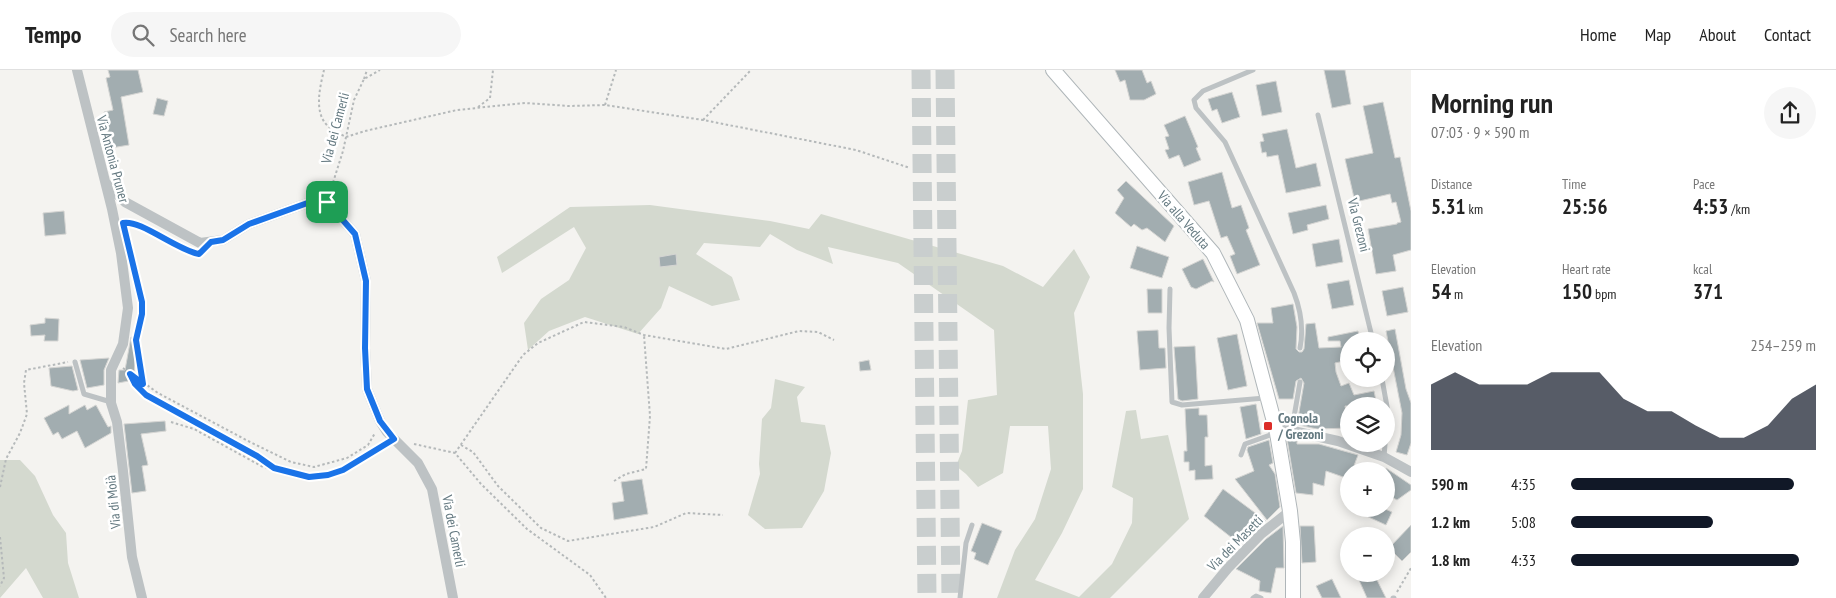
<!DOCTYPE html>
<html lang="en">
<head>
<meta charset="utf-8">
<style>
	body { margin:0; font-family:"PT Sans Narrow",sans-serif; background:#f6f6f6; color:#222; height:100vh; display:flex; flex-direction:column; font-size:19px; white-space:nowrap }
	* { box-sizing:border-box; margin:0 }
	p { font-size:16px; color:#767676 }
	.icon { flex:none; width:28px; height:28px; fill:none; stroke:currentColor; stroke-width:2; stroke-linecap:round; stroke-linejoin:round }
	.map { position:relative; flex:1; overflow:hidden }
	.sheet { display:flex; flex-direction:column; background:#fff; width:425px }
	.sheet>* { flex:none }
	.fabs { position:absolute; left:1340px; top:262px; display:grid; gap:10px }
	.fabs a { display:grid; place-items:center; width:55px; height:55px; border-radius:50%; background:#fff; box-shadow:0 2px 12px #0003; font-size:25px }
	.pin { position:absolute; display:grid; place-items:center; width:42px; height:42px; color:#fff; margin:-21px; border-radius:10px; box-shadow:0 2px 8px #0006 }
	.round { display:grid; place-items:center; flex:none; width:52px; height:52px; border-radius:26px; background:#f6f6f6 }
	.head { display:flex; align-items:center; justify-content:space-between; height:85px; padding:0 20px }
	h1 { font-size:28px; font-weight:800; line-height:38px }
	.metrics { display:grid; grid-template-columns:repeat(3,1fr); gap:8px; height:85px; padding:5px 20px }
	.metrics div { display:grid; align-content:center }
	.metrics b { font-size:21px; font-weight:800 }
	.metrics small { font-size:14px; font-weight:400 }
	.metrics p { font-size:14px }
	.chart { height:140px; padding:10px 20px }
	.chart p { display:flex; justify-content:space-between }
	.chart svg { width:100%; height:90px; margin-top:5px; fill:#111827; opacity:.7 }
	ul { padding:0 20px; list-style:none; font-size:16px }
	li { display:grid; grid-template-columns:80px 60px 1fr; align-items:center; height:38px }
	li i { height:12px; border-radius:6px; background:#111827 }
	header { display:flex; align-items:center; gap:30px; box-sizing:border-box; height:70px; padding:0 25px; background:#fff; border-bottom:1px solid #e0e0e0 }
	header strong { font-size:24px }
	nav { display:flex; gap:28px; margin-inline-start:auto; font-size:18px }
	.search { width:350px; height:45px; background:#f6f6f6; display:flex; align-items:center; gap:12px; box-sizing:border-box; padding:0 18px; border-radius:28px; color:#767676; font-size:19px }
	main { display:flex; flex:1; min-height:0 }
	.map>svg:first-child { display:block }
</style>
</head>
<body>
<header>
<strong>Tempo</strong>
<div class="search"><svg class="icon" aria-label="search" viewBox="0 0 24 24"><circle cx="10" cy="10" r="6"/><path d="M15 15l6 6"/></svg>Search here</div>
<nav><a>Home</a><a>Map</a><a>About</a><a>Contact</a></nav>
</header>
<main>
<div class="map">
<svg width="1411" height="528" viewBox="0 0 1411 528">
	<rect width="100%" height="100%" fill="#f4f3f0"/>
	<path fill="#d4d9cf" d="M 650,135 L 770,151 L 809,159 L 821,144 L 1003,196 L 1043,217 L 1074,179 L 1090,207 L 1074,243 L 1083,324 L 1083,419 L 1062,463 L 1035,510 L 1079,527 L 1112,494 L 1132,453 L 1133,428 L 1112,417 L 1126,341 L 1136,340 L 1141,369 L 1168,365 L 1189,449 L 1110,528 L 997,528 L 1015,480 L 1035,449 L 1051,399 L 1048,356 L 1010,356 L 1003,403 L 978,417 L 966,404 L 956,396 L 962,381 L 968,330 L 997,325 L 994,260 L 898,193 L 828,177 L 833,194 L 797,180 L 770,164 L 760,177 L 704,173 L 696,184 L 732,207 L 740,230 L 712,236 L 669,216 L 661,238 L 638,264 L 585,247 L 549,261 L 528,280 L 524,253 L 541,229 L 569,210 L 586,178 L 574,157 L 502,203 L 497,187 L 570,137 Z
		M 775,309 L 805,317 L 797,327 L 801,352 L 825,355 L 831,383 L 824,421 L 802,458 L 765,459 L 748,445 L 760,404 L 759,394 L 762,349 L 771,338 Z
		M 0,390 L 20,390 L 35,406 L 53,445 L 66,463 L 68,493 L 79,528 L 43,528 L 26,498 L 0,528 Z"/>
	<path fill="#a2adb0" stroke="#d5d5d3" d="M 108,0 L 138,0 L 143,22 L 121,27 L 129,75 L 111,78 L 104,42 L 113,40 L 106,8 L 110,7 Z
		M 1115,0 L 1142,0 L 1147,13 L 1151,11 L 1156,24 L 1144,30 L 1130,30 L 1125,10 L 1120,12 Z
		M 1324,0 L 1345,0 L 1351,34 L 1332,38 Z
		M 1276,11 L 1282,42 L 1262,46 L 1256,15 Z
		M 1232,22 L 1240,47 L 1222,53 L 1217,39 L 1212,41 L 1208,29 Z
		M 157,28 L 168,31 L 164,46 L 153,44 Z
		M 1383,32 L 1395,88 L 1400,87 L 1411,141 L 1411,180 L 1393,185 L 1396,201 L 1376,204 L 1368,159 L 1397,154 L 1397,153 L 1401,152 L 1396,132 L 1392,133 L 1390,124 L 1355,132 L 1345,89 L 1373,83 L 1363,36 Z
		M 1185,46 L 1198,77 L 1196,78 L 1201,90 L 1184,97 L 1179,85 L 1169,89 L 1165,80 L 1169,79 L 1165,67 L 1169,66 L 1164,55 Z
		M 1287,59 L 1296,98 L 1316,93 L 1321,116 L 1286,123 L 1278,85 L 1267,87 L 1266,82 L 1262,83 L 1260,72 L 1264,71 L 1262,64 Z
		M 1222,102 L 1232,138 L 1241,135 L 1249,158 L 1246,160 L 1260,195 L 1237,204 L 1230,186 L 1235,184 L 1227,166 L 1221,168 L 1209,131 L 1194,135 L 1188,112 Z
		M 1126,111 L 1174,156 L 1165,172 L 1147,158 L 1142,160 L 1134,154 L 1131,157 L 1115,143 L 1124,128 L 1117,120 Z
		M 1326,135 L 1329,149 L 1307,155 L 1308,160 L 1293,164 L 1288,143 Z
		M 64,141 L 66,164 L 45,166 L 43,143 Z
		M 1339,169 L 1343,192 L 1316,197 L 1312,174 Z
		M 1137,176 L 1169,187 L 1162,208 L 1130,198 Z
		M 676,184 L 677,195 L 660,197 L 659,187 Z
		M 1203,189 L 1214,212 L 1212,211 L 1196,219 L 1191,217 L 1182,199 Z
		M 1349,210 L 1354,235 L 1332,239 L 1327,214 Z
		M 1403,217 L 1408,242 L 1387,246 L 1382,221 Z
		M 1147,219 L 1162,219 L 1162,243 L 1148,243 Z
		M 1293,234 L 1297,257 L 1296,279 L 1299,282 L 1302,282 L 1304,279 L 1306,254 L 1315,253 L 1319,278 L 1341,277 L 1340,271 L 1328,271 L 1328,267 L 1358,261 L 1360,271 L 1349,271 L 1349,293 L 1345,293 L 1344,291 L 1335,293 L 1336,302 L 1341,316 L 1349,313 L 1354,325 L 1374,321 L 1377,336 L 1345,336 L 1349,358 L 1317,359 L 1294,354 L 1298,348 L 1304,313 L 1301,308 L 1296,311 L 1293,329 L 1279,329 L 1257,253 L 1273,253 L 1271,238 Z
		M 45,248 L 59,249 L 58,271 L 44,271 L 45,265 L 31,266 L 30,255 L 45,253 Z
		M 1395,259 L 1406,319 L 1411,333 L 1411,373 L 1407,385 L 1396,382 L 1401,365 L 1402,343 L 1386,261 Z
		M 1158,260 L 1159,278 L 1165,278 L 1166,298 L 1140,300 L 1137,261 Z
		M 1237,264 L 1247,316 L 1228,320 L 1217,268 Z
		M 131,267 L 136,268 L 134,310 L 118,313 L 119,300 L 125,300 Z
		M 1195,276 L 1198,329 L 1182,331 L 1178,329 L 1174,277 Z
		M 109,288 L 104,300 L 104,315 L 87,318 L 80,290 Z
		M 869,290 L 871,300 L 860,301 L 859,292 Z
		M 72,296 L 78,320 L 73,321 L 51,316 L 49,298 Z
		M 1256,334 L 1261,364 L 1246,369 L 1240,337 Z
		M 69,335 L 69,344 L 85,335 L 87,340 L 96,335 L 108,357 L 111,356 L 111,363 L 85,378 L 77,361 L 62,369 L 58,362 L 53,365 L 44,348 Z
		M 1199,338 L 1199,345 L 1207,345 L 1208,367 L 1205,367 L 1205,396 L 1212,395 L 1213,409 L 1195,410 L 1195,400 L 1189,401 L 1189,392 L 1184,392 L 1184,381 L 1187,381 L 1185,339 Z
		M 165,351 L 166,361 L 141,364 L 148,395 L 142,396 L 146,421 L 132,423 L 124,354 Z
		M 1287,369 L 1297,369 L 1297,374 L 1319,374 L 1358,385 L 1352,401 L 1349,401 L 1349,409 L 1326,401 L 1324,416 L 1313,413 L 1313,425 L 1296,423 Z
		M 1269,370 L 1273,393 L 1269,395 L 1275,404 L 1280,437 L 1267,450 L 1235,409 L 1254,401 L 1247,380 L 1248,377 Z
		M 1386,398 L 1411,415 L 1411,420 L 1397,430 L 1386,424 Z
		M 642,409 L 648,444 L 614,450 L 612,433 L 624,431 L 621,412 Z
		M 1223,419 L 1266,451 L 1241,475 L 1204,446 Z
		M 1351,439 L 1385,439 L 1392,442 L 1386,455 Z
		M 982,453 L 1002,461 L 988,495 L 974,489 L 976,483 L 971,481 Z
		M 1411,455 L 1411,482 L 1402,491 L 1389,478 Z
		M 1283,456 L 1284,498 L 1276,498 L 1271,523 L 1259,521 L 1260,511 L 1236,499 L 1266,469 Z
		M 1300,456 L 1314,456 L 1316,492 L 1302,493 Z
		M 1365,504 L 1374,504 L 1386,528 L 1367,528 L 1359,510 Z
		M 1332,509 L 1341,528 L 1322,528 L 1316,516 Z"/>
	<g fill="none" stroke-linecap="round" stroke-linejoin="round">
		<path stroke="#c9cece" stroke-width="19" stroke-dasharray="19 9" stroke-linecap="butt" d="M 921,0 L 927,528
			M 945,0 L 951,528"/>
		<defs>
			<path id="secondary" d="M 1053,0 L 1213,183 L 1247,250 L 1277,363 L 1290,441 L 1293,472 L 1293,528"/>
		</defs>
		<use href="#secondary" stroke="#afb6b9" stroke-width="16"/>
		<path stroke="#b5b9ba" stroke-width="2" stroke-dasharray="2.5 2.5" stroke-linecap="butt" d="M 324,0 C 320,17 313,44 329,57 C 334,61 340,64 346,67 L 365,61 L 457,40 L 525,33 L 569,36 L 605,35 L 703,50 L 856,80 L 910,98
			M 364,9 L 367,0
			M 605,35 L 616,0
			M 478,37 L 490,28 L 493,0
			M 703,50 L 751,0
			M 330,122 L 343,81 L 354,30 L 364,9 L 380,0
			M 126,152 C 146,151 174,180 196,183
			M 135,201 L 143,232 L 142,244 L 136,270 L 143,314
			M 123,298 L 158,323 L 250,372 L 291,392 L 314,397 L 347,388 L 368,375 L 375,363
			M 131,306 L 135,314 L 146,325 L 257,386 L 273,397
			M 171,352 L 194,359 L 263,397 L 285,400 L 309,407 L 328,405 L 343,400 L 386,374
			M 414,374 L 455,383 L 481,414 L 527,459 L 590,505 L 606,528
			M 461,375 L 473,382 L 498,416 L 541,458 L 568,471 L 654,457 L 686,443 L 723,445
			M 455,383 L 523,285 L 538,273 L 584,252 L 624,257 L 644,265 L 726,279 L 799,261 L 818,262 L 834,270
			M 614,411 L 626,404 L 646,399 L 650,346 L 644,265
			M 0,417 L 6,389 L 20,363 L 27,344 L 24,313 L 26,300 L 68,292
			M 0,467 L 4,508 L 0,516
			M 1397,522 L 1411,498"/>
		<path stroke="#bdc2c4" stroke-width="5" d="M 1253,0 L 1203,21 L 1194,30 L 1196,38 L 1225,72 L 1294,223 C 1301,241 1304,258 1300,278
			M 1318,45 L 1373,271
			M 1170,219 L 1169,258 L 1172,332 L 1182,335 L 1265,328
			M 75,292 L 84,324 L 111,332
			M 1382,309 L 1388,342 L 1386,362
			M 1277,356 L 1279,353 L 1294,347 L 1300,312
			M 1241,385 L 1245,374 L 1276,363
			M 1384,387 L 1385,374
			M 960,528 L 966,473 L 972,455
			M 1253,528 L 1256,526 L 1261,528
			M 1393,528 L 1394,528"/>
		<path stroke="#bdc2c4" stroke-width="10" d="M 77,0 L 112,139 L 121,183 L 128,238 L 123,274 L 111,300 L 111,333 L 117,352 L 123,401 L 132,487 L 142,528
			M 106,113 L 125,132 L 200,173 L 223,170 L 249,154 L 313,131 L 327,132 L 355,164 L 366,211 L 365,278 L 367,319 L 380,351 L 387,362 L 418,393 L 432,419 L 453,528
			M 1275,357 L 1338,371 L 1384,387 L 1411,402
			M 1203,528 L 1228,498 L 1261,464 L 1290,441"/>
		<use href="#secondary" stroke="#fff" stroke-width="14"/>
	</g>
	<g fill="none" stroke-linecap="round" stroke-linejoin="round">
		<defs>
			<path id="route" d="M 313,131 L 327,132 L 355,164 L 366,211 L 365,278 L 367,319 L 380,351 L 394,369 L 343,400 L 328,405 L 309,407 L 274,398 L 257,386 L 146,325 L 135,314 L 130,304 L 143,314 L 136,270 L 142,244 L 142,232 L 123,153 C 140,149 178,181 199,184 L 211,172 L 223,170 L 249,154 Z"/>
		</defs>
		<use href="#route" stroke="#fff" stroke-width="10"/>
		<use href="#route" stroke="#1a73e8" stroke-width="6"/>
	</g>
	<rect fill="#dc2d28" stroke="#fff" stroke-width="2" x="1263" y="351" width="10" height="10" rx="2.5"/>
	<g text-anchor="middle" stroke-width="5" stroke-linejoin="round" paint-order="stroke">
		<g font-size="14" fill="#647980" stroke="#fff">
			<text transform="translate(335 58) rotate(-75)" y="5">Via dei Camerli</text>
			<text transform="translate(113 89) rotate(75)" y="5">Via Antonia Pruner</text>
			<text transform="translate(1184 150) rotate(49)" y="5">Via alla Veduta</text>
			<text transform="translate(1359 155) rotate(76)" y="5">Via Grezoni</text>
			<text transform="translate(113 432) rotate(-96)" y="5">Via di Moià</text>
			<text transform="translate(454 461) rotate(79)" y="5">Via dei Camerli</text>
			<text transform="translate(1235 473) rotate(-45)" y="5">Via dei Masetti</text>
		</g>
		<g font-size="14" font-weight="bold" fill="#647980" stroke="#fff" text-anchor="start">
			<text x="1278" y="353">Cognola<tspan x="1278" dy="16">/ Grezoni</tspan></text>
		</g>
	</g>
</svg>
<div class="fabs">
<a><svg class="icon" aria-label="locate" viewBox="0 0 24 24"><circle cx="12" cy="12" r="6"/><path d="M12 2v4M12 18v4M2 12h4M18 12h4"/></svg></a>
<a><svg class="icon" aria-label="layers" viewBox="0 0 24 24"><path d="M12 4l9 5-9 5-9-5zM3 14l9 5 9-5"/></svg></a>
<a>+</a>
<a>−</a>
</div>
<div class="pin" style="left:327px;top:132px;background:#1e9e55"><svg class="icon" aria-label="arrive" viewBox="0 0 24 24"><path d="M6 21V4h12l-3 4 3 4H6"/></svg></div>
</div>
<section class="sheet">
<div class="head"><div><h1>Morning run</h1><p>07:03 · 9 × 590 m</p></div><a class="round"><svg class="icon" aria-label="share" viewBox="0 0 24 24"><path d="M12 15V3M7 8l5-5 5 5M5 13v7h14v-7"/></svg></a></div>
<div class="metrics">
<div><p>Distance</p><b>5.31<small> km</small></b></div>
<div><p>Time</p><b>25:56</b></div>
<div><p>Pace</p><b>4:53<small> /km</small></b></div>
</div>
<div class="metrics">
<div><p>Elevation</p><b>54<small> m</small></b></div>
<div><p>Heart rate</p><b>150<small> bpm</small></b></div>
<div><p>kcal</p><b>371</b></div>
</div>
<div class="chart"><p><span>Elevation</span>254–259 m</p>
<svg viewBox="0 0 160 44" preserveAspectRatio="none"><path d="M0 44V12L10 6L20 12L30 12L40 12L50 6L60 6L70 6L80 19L90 25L100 25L110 32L120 38L130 38L140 32L150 19L160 12V44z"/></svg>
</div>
<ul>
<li><b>590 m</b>4:35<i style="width:91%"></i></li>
<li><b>1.2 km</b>5:08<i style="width:58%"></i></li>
<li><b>1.8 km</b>4:33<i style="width:93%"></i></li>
</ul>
</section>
</main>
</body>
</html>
